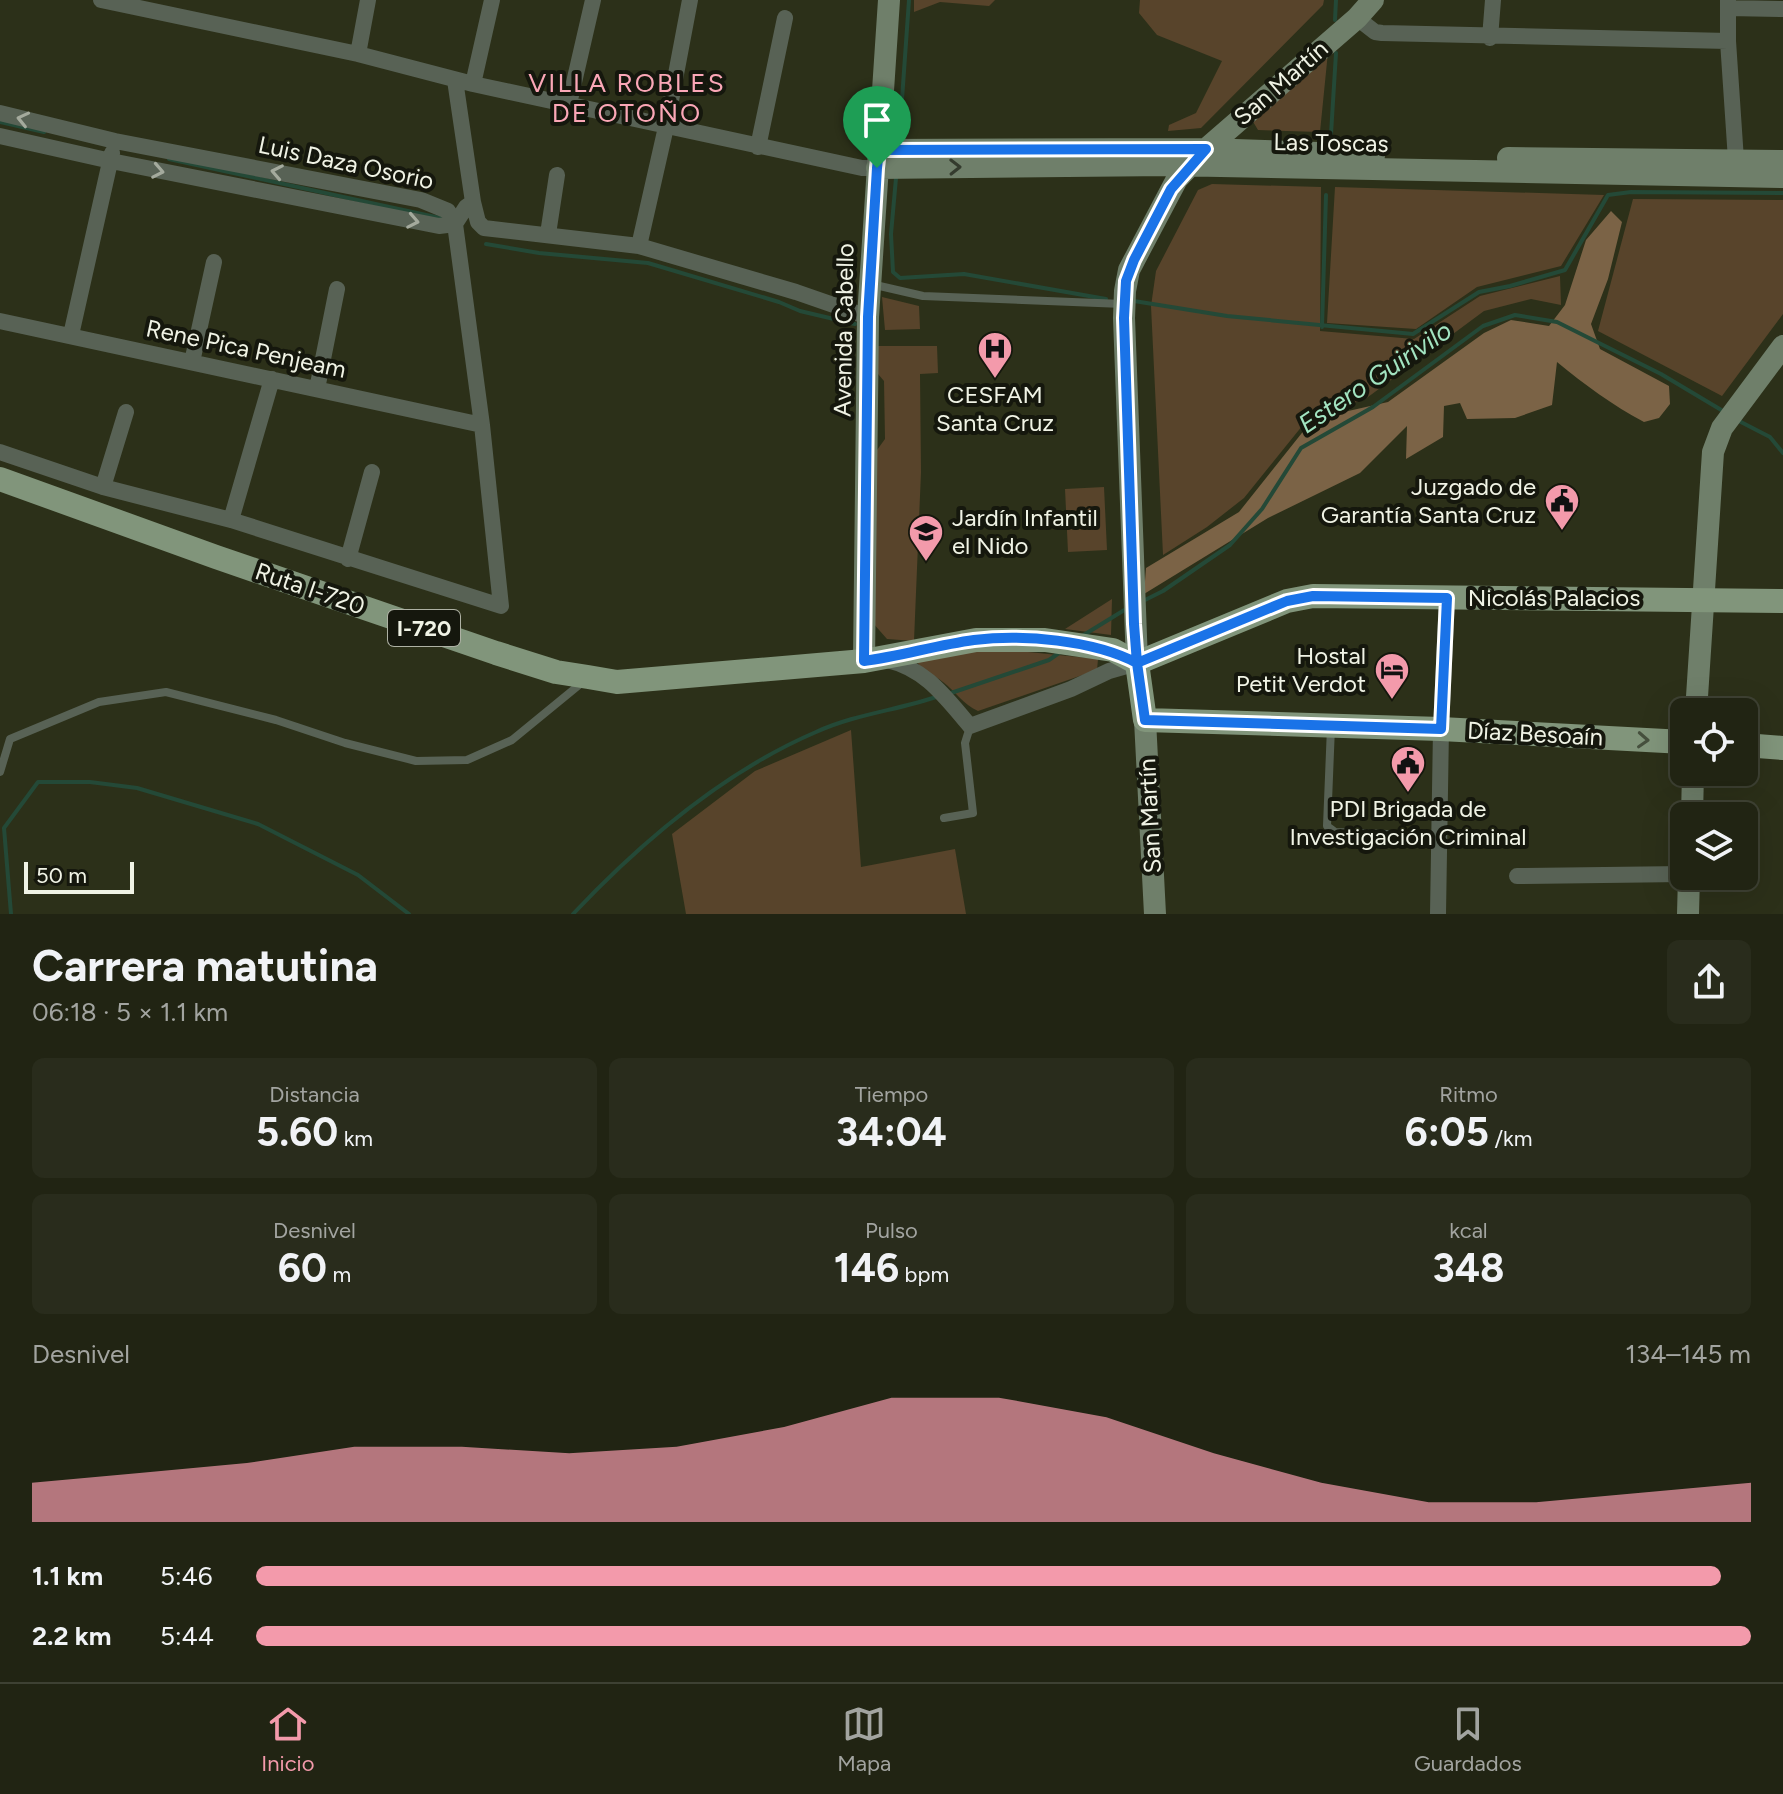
<!DOCTYPE html>
<html lang="es">
<head>
<meta charset="utf-8">
<style>
	body { margin:0; font-family:Figtree,sans-serif; background:#292c1c; color:#f1f3f6; height:100vh; display:flex; flex-direction:column; font-size:30px; white-space:nowrap }
	* { box-sizing:border-box; margin:0 }
	p { font-size:26px; color:#a2a4a0 }
	.icon { flex:none; width:44px; height:44px; fill:none; stroke:currentColor; stroke-width:2; stroke-linecap:round; stroke-linejoin:round }
	.map { position:relative; height:914px; overflow:hidden }
	.sheet { display:flex; flex-direction:column; background:#212413; flex:1 }
	.sheet>* { flex:none }
	.tools { position:absolute; left:1670px; top:698px; display:grid; gap:16px }
	.tools a { display:grid; place-items:center; width:88px; height:88px; border-radius:12px; background:#212413; box-shadow:0 8px 32px #0002,0 0 0 2px #3e4133; font-size:40px }
	.scale { position:absolute; left:24px; bottom:20px; width:110px; box-sizing:border-box; padding-left:8px; border:4px solid #f0f3e5; border-top:0; font-size:22px; line-height:28px; white-space:nowrap; color:#f0f3e5; -webkit-text-stroke:6px #15170d; paint-order:stroke }
	.pin { position:absolute; display:grid; place-items:center; width:68px; height:68px; color:#fff; margin:-82px -34px; border-radius:50% 50% 50% 0; rotate:-45deg; box-shadow:0 0 8px #0007 }
	.pin .icon { rotate:45deg }
	.round { display:grid; place-items:center; flex:none; width:84px; height:84px; border-radius:12px; background:#292c1c }
	.summary { display:flex; align-items:center; justify-content:space-between; height:136px; padding:0 32px }
	h1 { font-size:44px; font-weight:700; line-height:60px }
	.metrics { display:grid; grid-template-columns:repeat(3,1fr); gap:12px; height:136px; padding:8px 32px }
	.metrics div { display:grid; align-content:center; border-radius:12px; background:#292c1c; text-align:center }
	.metrics b { font-size:40px; font-weight:700 }
	.metrics small { font-size:22px; font-weight:400 }
	.metrics p { font-size:22px }
	.chart { height:224px; padding:16px 32px }
	.chart p { display:flex; justify-content:space-between }
	.chart svg { width:100%; height:144px; margin-top:8px; fill:#f39aab; opacity:.7 }
	ul { padding:0 32px; list-style:none; font-size:26px }
	li { display:grid; grid-template-columns:128px 96px 1fr; align-items:center; height:60px }
	li i { height:20px; border-radius:10px; background:#f39aab }
	.dock { display:flex; justify-content:space-around; align-items:center; height:112px; border-top:2px solid #3e4133; background:#212413; font-size:22px; color:#a2a4a0 }
	.dock a { display:grid; justify-items:center; gap:4px }
	.dock .selected { color:#f39aab }
	.map>svg:first-child { display:block }
</style>
</head>
<body>
<div class="map">
<svg width="1783" height="914" viewBox="0 0 1783 914">
	<rect width="100%" height="100%" fill="#2c3019"/>
	<path fill="#58442b" d="M 914,0 L 995,0 L 989,6 L 940,2 L 914,12 Z
		M 1140,0 L 1324,0 L 1323,5 L 1201,128 L 1168,131 L 1169,125 L 1196,113 L 1222,61 L 1157,35 L 1139,13 Z
		M 1328,52 L 1320,132 L 1258,130 L 1252,120 Z
		M 1212,184 L 1321,187 L 1320,331 L 1414,339 L 1480,296 L 1560,276 L 1561,305 L 1531,299 L 1484,311 L 1364,400 L 1311,415 L 1244,498 L 1207,527 L 1163,555 L 1151,306 L 1156,271 L 1198,190 Z
		M 1335,187 L 1604,195 L 1561,266 L 1477,287 L 1416,329 L 1327,323 Z
		M 1633,199 L 1783,200 L 1783,314 L 1722,396 L 1598,331 Z
		M 882,297 L 919,306 L 920,329 L 885,330 Z
		M 877,346 L 937,346 L 938,373 L 920,374 L 921,472 L 914,641 L 887,639 L 872,622 L 877,450 L 885,439 L 884,381 L 878,374 Z
		M 1104,487 L 1107,550 L 1068,552 L 1065,489 Z
		M 1112,599 L 1111,635 L 1065,629 Z
		M 978,647 L 1098,659 L 1097,670 L 978,711 C 963,704 956,692 943,682 C 932,673 926,675 917,662 Z
		M 851,730 L 861,867 L 955,849 L 966,914 L 686,914 L 672,834 L 755,771 Z"/>
	<path fill="#7b6346" d="M 1611,211 L 1622,222 L 1608,279 L 1591,324 L 1600,349 L 1669,386 L 1670,404 L 1659,418 L 1644,422 C 1612,405 1585,385 1557,362 L 1552,405 L 1515,418 L 1467,419 L 1460,403 L 1444,406 L 1443,437 L 1406,459 L 1407,426 L 1360,473 L 1268,518 L 1144,594 L 1146,568 L 1239,512 L 1313,419 L 1388,402 L 1484,333 L 1511,320 L 1549,326 L 1565,305 L 1586,240 Z"/>
	<g fill="none" stroke-linecap="round" stroke-linejoin="round">
		<path stroke="#244937" stroke-width="4" d="M 1335,20 L 1336,0
			M 0,122 L 44,132
			M 1331,134 L 1336,53
			M 899,142 L 909,0
			M 169,159 L 440,218
			M 896,178 L 891,234 L 893,272 L 900,278 L 964,274 L 1106,299
			M 486,244 L 539,253 L 648,263 L 779,302 L 800,311 L 855,324
			M 1134,301 L 1227,316 L 1413,334 L 1479,292 L 1510,286 L 1565,270 L 1608,195 L 1631,192 L 1783,193
			M 1322,327 L 1326,195
			M 1737,420 L 1770,437 L 1783,453
			M 1141,602 L 1163,591 L 1230,545 L 1262,509 L 1301,448 L 1373,407 L 1483,326 L 1515,315 L 1557,322 L 1661,374 L 1723,411
			M 1082,636 L 1126,609
			M 948,694 L 1049,660 L 1059,653
			M 11,914 L 4,828 L 38,782 L 90,782 L 137,788 L 258,824 L 358,875 L 409,914
			M 573,914 C 642,841 723,772 816,732 C 855,714 899,710 939,696"/>
		<path stroke="#586255" stroke-width="8" d="M 871,284 L 923,296 L 1123,304
			M 1331,727 L 1327,826 L 1335,832 L 1439,836
			M 0,772 L 10,739 L 99,702 L 166,692 L 276,720 L 345,743 L 416,761 L 467,760 L 512,740 L 584,681
			M 944,818 L 973,813 L 965,743 L 970,727"/>
		<path stroke="#586255" stroke-width="16" d="M 101,0 L 358,54 L 473,84 L 862,168 L 877,168
			M 1728,0 L 1728,41 L 1736,160
			M 1728,8 L 1783,9
			M 1357,18 L 1375,32 L 1382,33 L 1728,41
			M 1490,38 L 1493,0
			M 358,54 L 368,0
			M 455,80 L 473,202 L 478,222 L 484,228 L 639,246 L 796,292 L 868,317
			M 473,84 L 492,0
			M 569,104 L 593,0
			M 0,113 L 115,141 L 421,200 L 448,211 L 455,224
			M 0,136 L 111,161 L 439,226 L 455,224
			M 758,147 L 785,18
			M 548,234 L 557,175
			M 639,246 L 666,127 L 690,0
			M 0,321 L 482,425
			M 71,335 L 112,153
			M 192,362 L 214,262
			M 317,389 L 337,289
			M 0,452 L 103,487 L 231,520 L 501,606 L 482,425 L 455,224 L 466,207 L 473,202
			M 103,487 L 126,412
			M 231,520 L 272,379
			M 348,559 L 372,472
			M 887,660 C 926,669 945,697 970,726 L 1071,689 L 1109,671 L 1137,663
			M 1517,876 L 1684,874
			M 1438,914 L 1441,729 L 1447,598"/>
		<path stroke="#6f7f6a" stroke-width="22" d="M 879,150 L 1206,149 L 1374,155
			M 1508,158 L 1783,161
			M 877,168 L 1169,165 L 1783,177
			M 864,661 L 868,317 L 889,0
			M 1137,663 L 1124,318 L 1125,291 L 1129,270 L 1177,179 L 1206,149 L 1357,18 L 1373,0
			M 1696,712 L 1713,452 L 1722,428 L 1783,346
			M 1145,720 L 1155,914
			M 1692,816 L 1693,772
			M 1688,914 L 1689,876"/>
		<path stroke="#81957b" stroke-width="24" d="M 0,479 L 216,557 L 496,653 L 556,672 L 588,677 L 617,682 L 864,661 L 976,640 L 1045,640 L 1113,650 L 1137,663 L 1287,601 L 1313,596 L 1783,601
			M 1137,663 L 1145,720 L 1441,729 L 1684,742
			M 1744,745 L 1783,748"/>
	</g>
	<defs><path id="oneway-chevron" d="M-2-3.5L2.5 0L-2 3.5" fill="none" stroke-width="1.6" stroke-linecap="round" stroke-linejoin="round" transform="scale(2)"/></defs>
	<g stroke="#a4aa9d">
		<use href="#oneway-chevron" transform="translate(23 119) rotate(-167)"/>
		<use href="#oneway-chevron" transform="translate(158 171) rotate(11)"/>
		<use href="#oneway-chevron" transform="translate(277 172) rotate(-169)"/>
		<use href="#oneway-chevron" transform="translate(413 221) rotate(11)"/>
	</g>
	<use stroke="#343b2e" href="#oneway-chevron" transform="translate(955 167) rotate(-1)"/>
	<use stroke="#46503e" href="#oneway-chevron" transform="translate(1643 740) rotate(3)"/>
	<g fill="none" stroke-linecap="round" stroke-linejoin="round">
		<defs>
			<path id="route" d="M 877,168 L 868,317 L 864,661 C 901,656 937,645 974,640 C 1023,634 1093,640 1137,663 L 1145,720 L 1441,729 L 1447,598 L 1313,596 L 1287,601 L 1137,663 L 1134,624 L 1124,318 L 1126,281 L 1134,260 L 1171,189 L 1206,149 L 879,150 L 877,168"/>
		</defs>
		<use href="#route" stroke="#fff" stroke-width="16"/>
		<use href="#route" stroke="#1a73e8" stroke-width="10"/>
	</g>
	<defs>
		<symbol id="hospital-pin" viewBox="-11 -11 22 30"><path d="M0 17L-7.5 6A9.5 9.5 0 1 1 7.5 6Z" fill="#f39aab" stroke="#15170d"/><path d="M-5-5h3v3.5h4V-5h3V5h-3V1.5h-4V5h-3Z" fill="#111"/></symbol>
		<symbol id="civic-pin" viewBox="-11 -11 22 30"><path d="M0 17L-7.5 6A9.5 9.5 0 1 1 7.5 6Z" fill="#f39aab" stroke="#15170d"/><path d="M-.6-6.5H3V-4.5H.6V-3L4-1V1h2V6H-6V1h2V-1L-.6-3ZM-1.2 2.5V6h2.4V2.5Z" fill="#111"/></symbol>
		<symbol id="school-pin" viewBox="-11 -11 22 30"><path d="M0 17L-7.5 6A9.5 9.5 0 1 1 7.5 6Z" fill="#f39aab" stroke="#15170d"/><path d="M0-5L7-2L0 1L-7-2ZM-4 1L0 2.5L4 1V4Q0 6-4 4Z" fill="#111"/></symbol>
		<symbol id="hotel-pin" viewBox="-11 -11 22 30"><path d="M0 17L-7.5 6A9.5 9.5 0 1 1 7.5 6Z" fill="#f39aab" stroke="#15170d"/><path d="M-6-4.5h1.5V1H6V5H4.5V3h-9V5H-6ZM-4 0a1.8 1.8 0 1 1 3.6 0ZM.5 0V-2.5h3Q6-2.5 6 0Z" fill="#111"/></symbol>
	</defs>
	<g fill-rule="evenodd">
		<use href="#hospital-pin" x="975" y="329" width="40" height="54"/>
		<use href="#civic-pin" x="1542" y="481" width="40" height="54"/>
		<use href="#school-pin" x="906" y="512" width="40" height="54"/>
		<use href="#hotel-pin" x="1372" y="650" width="40" height="54"/>
		<use href="#civic-pin" x="1388" y="743" width="40" height="54"/>
	</g>
	<g text-anchor="middle" stroke-width="8" stroke-linejoin="round" paint-order="stroke">
		<rect fill="#15170d" stroke="#aeb1a4" stroke-width="2" x="388" y="610" width="72" height="36" rx="6"/>
		<g font-size="22" font-weight="bold" fill="#f0f3e5">
			<text x="424" y="636">I-720</text>
		</g>
		<g font-size="24" fill="#f0f3e5" stroke="#15170d">
			<text transform="translate(1281 83) rotate(-41)" y="8">San Martín</text>
			<text transform="translate(1331 143) rotate(1)" y="8">Las Toscas</text>
			<text transform="translate(346 163) rotate(12)" y="8">Luis Daza Osorio</text>
			<text transform="translate(844 330) rotate(-89)" y="8">Avenida Cabello</text>
			<text transform="translate(246 349) rotate(12)" y="8">Rene Pica Penjeam</text>
			<text transform="translate(310 589) rotate(19)" y="8">Ruta I-720</text>
			<text x="1554" y="606">Nicolás Palacios</text>
			<text transform="translate(1535 734) rotate(3)" y="8">Díaz Besoaín</text>
			<text transform="translate(1150 816) rotate(-93)" y="8">San Martín</text>
		</g>
		<g font-size="24" fill="#f0f3e5" stroke="#15170d">
			<text x="995" y="403">CESFAM<tspan x="995" dy="28">Santa Cruz</tspan></text>
			<text x="1536" y="495" text-anchor="end">Juzgado de<tspan x="1536" dy="28">Garantía Santa Cruz</tspan></text>
			<text x="952" y="526" text-anchor="start">Jardín Infantil<tspan x="952" dy="28">el Nido</tspan></text>
			<text x="1366" y="664" text-anchor="end">Hostal<tspan x="1366" dy="28">Petit Verdot</tspan></text>
			<text x="1408" y="817">PDI Brigada de<tspan x="1408" dy="28">Investigación Criminal</tspan></text>
		</g>
		<g font-size="26" letter-spacing="2" fill="#fba7b7" stroke="#15170d">
			<text x="627" y="92">VILLA ROBLES<tspan x="627" dy="30">DE OTOÑO</tspan></text>
		</g>
		<g font-size="26" font-style="italic" fill="#a2e4c1" stroke="#15170d">
			<text transform="translate(1375 377) rotate(-34)" y="9">Estero Guirivilo</text>
		</g>
	</g>
</svg>
<div class="tools">
<a><svg class="icon" aria-label="locate" viewBox="0 0 24 24"><circle cx="12" cy="12" r="6"/><path d="M12 2v4M12 18v4M2 12h4M18 12h4"/></svg></a>
<a><svg class="icon" aria-label="layers" viewBox="0 0 24 24"><path d="M12 4l9 5-9 5-9-5zM3 14l9 5 9-5"/></svg></a>
</div>
<div class="scale">50 m</div>
<div class="pin" style="left:877px;top:168px;background:#1e9e55"><svg class="icon" aria-label="arrive" viewBox="0 0 24 24"><path d="M6 21V4h12l-3 4 3 4H6"/></svg></div>
</div>
<section class="sheet">
<div class="summary"><div><h1>Carrera matutina</h1><p>06:18 · 5 × 1.1 km</p></div><a class="round"><svg class="icon" aria-label="share" viewBox="0 0 24 24"><path d="M12 15V3M7 8l5-5 5 5M5 13v7h14v-7"/></svg></a></div>
<div class="metrics">
<div><p>Distancia</p><b>5.60<small> km</small></b></div>
<div><p>Tiempo</p><b>34:04</b></div>
<div><p>Ritmo</p><b>6:05<small> /km</small></b></div>
</div>
<div class="metrics">
<div><p>Desnivel</p><b>60<small> m</small></b></div>
<div><p>Pulso</p><b>146<small> bpm</small></b></div>
<div><p>kcal</p><b>348</b></div>
</div>
<div class="chart"><p><span>Desnivel</span>134–145 m</p>
<svg viewBox="0 0 160 44" preserveAspectRatio="none"><path d="M0 44V32L10 29L20 26L30 21L40 21L50 23L60 21L70 15L80 6L90 6L100 12L110 23L120 32L130 38L140 38L150 35L160 32V44z"/></svg>
</div>
<ul>
<li><b>1.1 km</b>5:46<i style="width:98%"></i></li>
<li><b>2.2 km</b>5:44<i style="width:100%"></i></li>
</ul>
</section>
<nav class="dock">
<a class="selected"><svg class="icon" aria-label="home" viewBox="0 0 24 24"><path d="M3 11l9-7 9 7M6 9v11h12V9"/></svg>Inicio</a>
<a><svg class="icon" aria-label="map" viewBox="0 0 24 24"><path d="M3 6l6-2 6 2 6-2v14l-6 2-6-2-6 2zM9 4v14M15 6v14"/></svg>Mapa</a>
<a><svg class="icon" aria-label="saved" viewBox="0 0 24 24"><path d="M7 4h10v16l-5-4-5 4z"/></svg>Guardados</a>
</nav>
</body>
</html>
